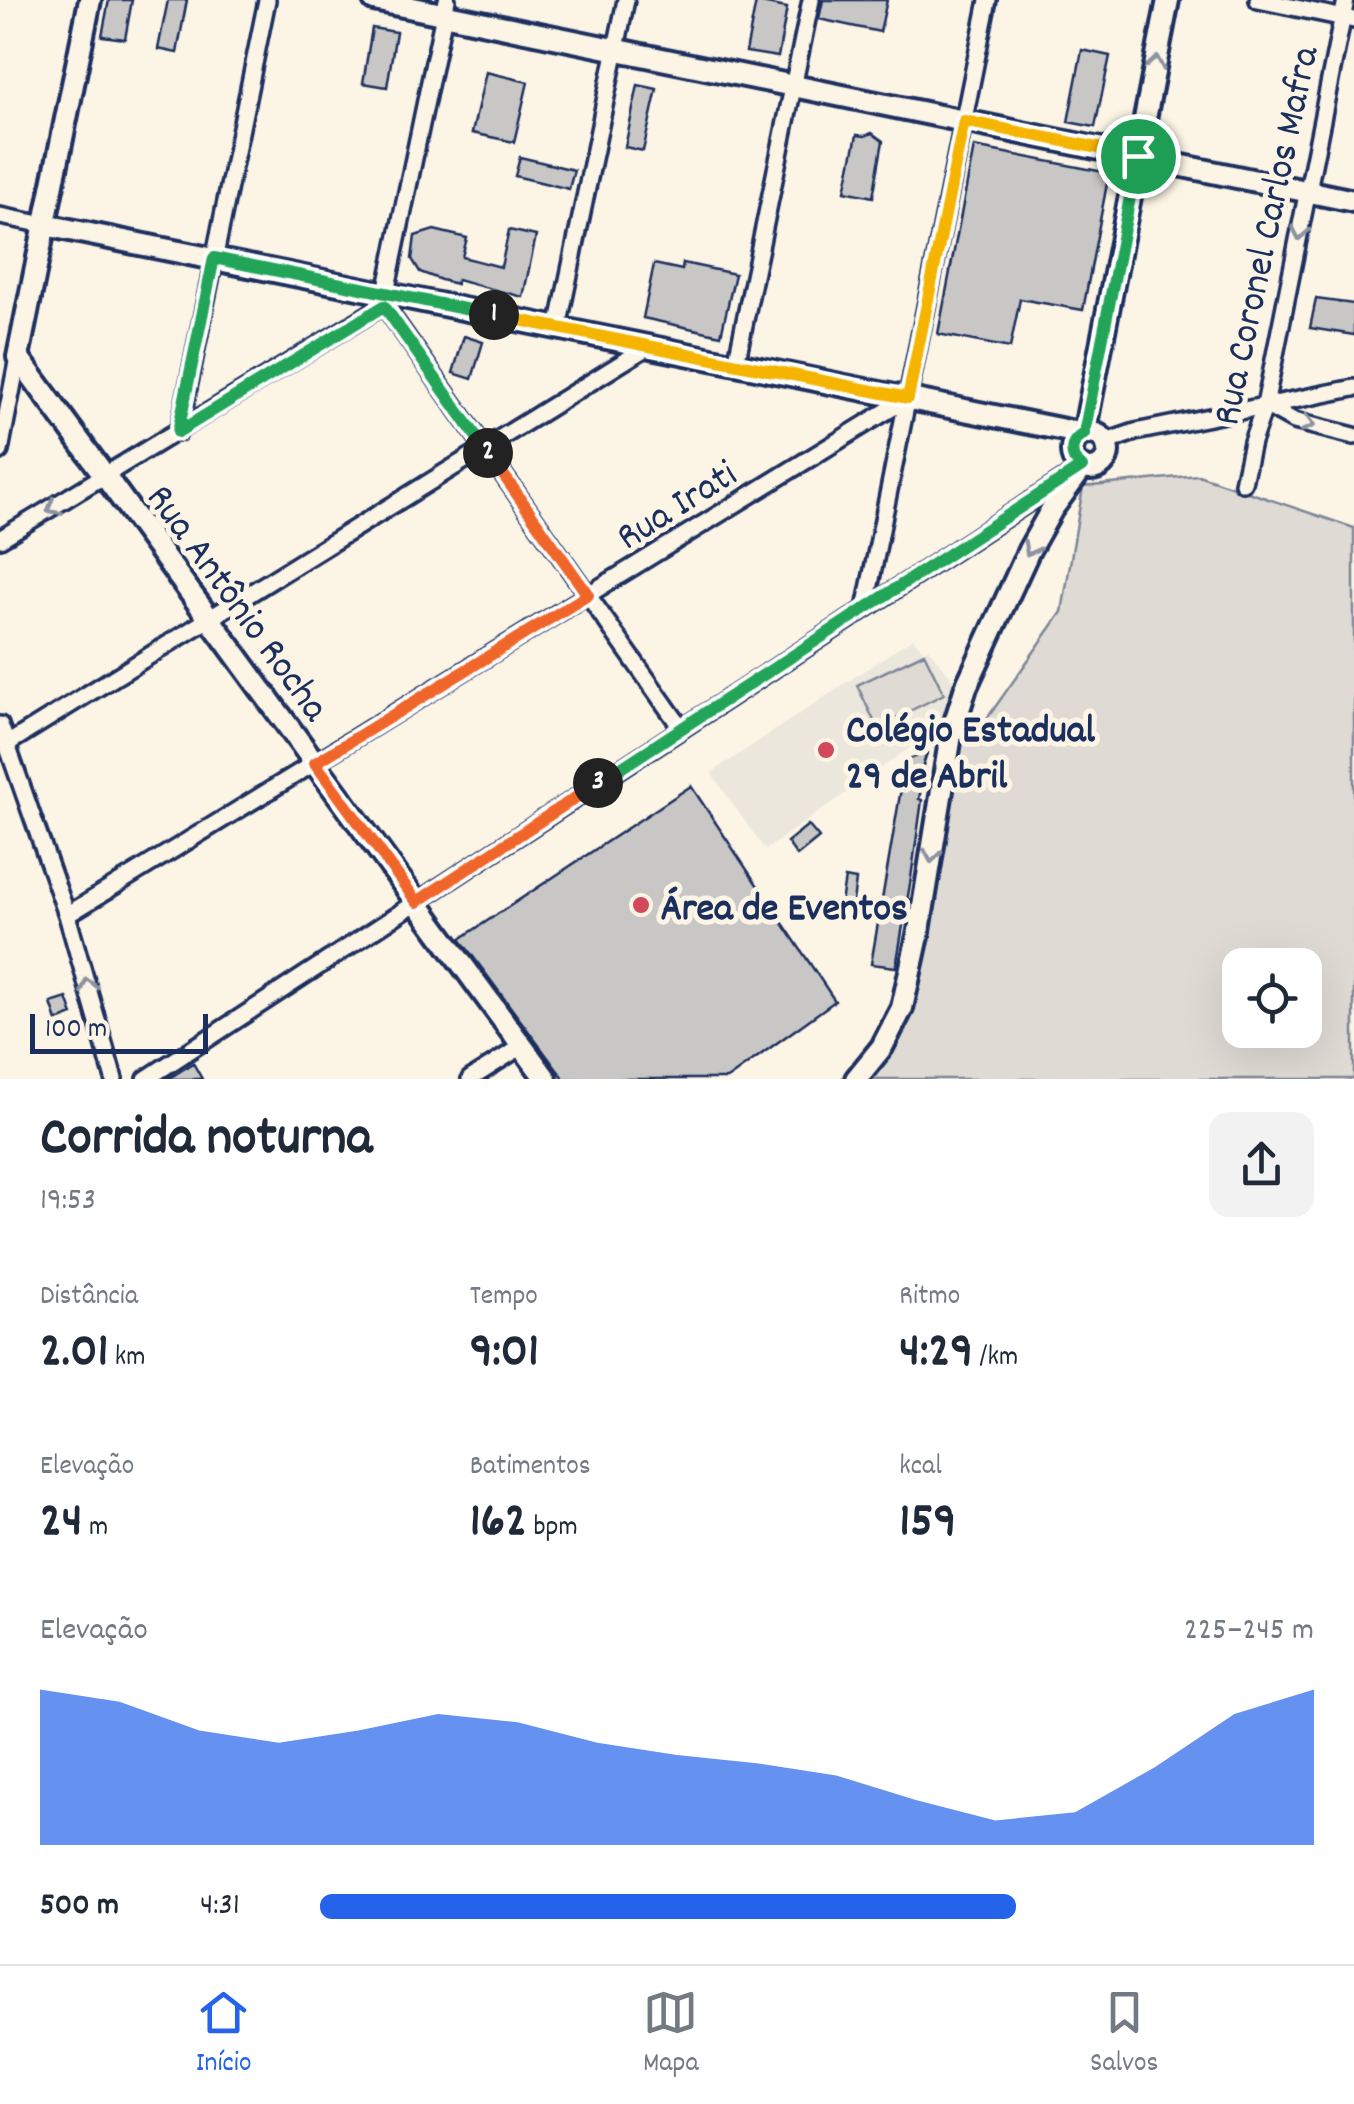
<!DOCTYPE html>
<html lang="pt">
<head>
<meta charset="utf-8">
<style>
	body { margin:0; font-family:Dekko,sans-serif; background:#f2f2f3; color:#1f2937; height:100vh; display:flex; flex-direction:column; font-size:38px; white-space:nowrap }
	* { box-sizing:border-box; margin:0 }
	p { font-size:32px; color:#747a83 }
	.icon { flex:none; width:55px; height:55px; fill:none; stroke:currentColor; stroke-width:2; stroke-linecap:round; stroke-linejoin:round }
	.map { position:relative; height:1079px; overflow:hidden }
	.details { display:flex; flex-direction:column; background:#fff; flex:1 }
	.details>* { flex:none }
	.tools { position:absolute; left:1222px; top:948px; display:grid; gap:20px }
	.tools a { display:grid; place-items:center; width:100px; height:100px; border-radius:20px; background:#fff; box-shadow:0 10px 40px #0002; font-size:50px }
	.scale { position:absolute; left:30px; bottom:25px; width:178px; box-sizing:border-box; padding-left:10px; border:5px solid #1b2f5e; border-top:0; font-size:28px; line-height:35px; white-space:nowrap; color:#1b2f5e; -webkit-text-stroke:8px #fcf5e5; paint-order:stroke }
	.pin { position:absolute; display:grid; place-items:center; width:85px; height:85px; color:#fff; margin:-42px; border:5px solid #fff; border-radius:50%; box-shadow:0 2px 10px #0007 }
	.km { position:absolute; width:50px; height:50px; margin:-25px; border-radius:50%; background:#222; color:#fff; font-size:28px; line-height:50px; text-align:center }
	.round { display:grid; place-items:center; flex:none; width:105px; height:105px; border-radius:20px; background:#f2f2f3 }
	.summary { display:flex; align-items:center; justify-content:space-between; height:170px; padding:0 40px }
	h1 { font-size:55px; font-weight:700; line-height:75px }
	.stats { display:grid; grid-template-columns:repeat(3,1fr); gap:15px; height:170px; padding:10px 40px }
	.stats div { display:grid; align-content:center }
	.stats b { font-size:50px; font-weight:700 }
	.stats small { font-size:28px; font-weight:400 }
	.stats p { font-size:28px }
	.chart { height:280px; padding:20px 40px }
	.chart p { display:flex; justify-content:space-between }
	.chart svg { width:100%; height:180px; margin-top:10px; fill:#2563eb; opacity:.7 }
	ul { padding:0 40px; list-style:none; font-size:32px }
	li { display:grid; grid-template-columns:160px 120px 1fr; align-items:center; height:75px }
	li i { height:25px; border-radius:12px; background:#2563eb }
	.tabs { display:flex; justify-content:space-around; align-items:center; height:140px; border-top:2px solid #e0e1e3; background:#fff; font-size:28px; color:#747a83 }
	.tabs a { display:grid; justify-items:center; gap:5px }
	.tabs .current { color:#2563eb }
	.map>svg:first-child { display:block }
</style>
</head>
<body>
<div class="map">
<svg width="1354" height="1079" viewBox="0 0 1354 1079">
	<rect width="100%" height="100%" fill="#fcf5e5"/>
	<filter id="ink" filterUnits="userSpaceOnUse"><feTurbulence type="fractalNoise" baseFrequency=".01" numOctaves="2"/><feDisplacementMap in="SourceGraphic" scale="20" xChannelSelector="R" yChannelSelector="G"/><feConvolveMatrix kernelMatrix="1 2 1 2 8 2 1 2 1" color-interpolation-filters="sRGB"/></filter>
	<g filter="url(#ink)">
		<path fill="#ece7dc" d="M 913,638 L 924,652 L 928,648 L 955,682 L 938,728 L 765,850 L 711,773 Z"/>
		<path fill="#dfdbd4" stroke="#7d8599" stroke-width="2.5" fill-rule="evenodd" d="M 1198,475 L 1354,528 L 1354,1079 L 862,1079 L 885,1051 L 955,724 L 979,730 L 1062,612 L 1083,487 ZM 1240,965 L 1305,965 L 1305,1030 L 1240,1030 Z
			M 924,653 L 944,694 L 877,727 L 857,685 Z"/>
		<path fill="#c8c7c6" stroke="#1b2f5e" stroke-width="2.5" d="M 109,0 L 132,0 L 125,39 L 102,36 Z
			M 168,0 L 187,0 L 177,53 L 158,49 Z
			M 823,0 L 887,0 L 880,32 L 819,19 Z
			M 756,2 L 787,8 L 778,57 L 746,52 Z
			M 372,28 L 396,32 L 387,87 L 363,83 Z
			M 1082,50 L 1110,56 L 1095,127 L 1068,122 Z
			M 486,72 L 528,82 L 514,142 L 472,133 Z
			M 638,85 L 657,89 L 643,151 L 625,147 Z
			M 872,133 L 883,141 L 873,197 L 845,191 L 857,135 L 865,136 Z
			M 974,147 L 1109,173 L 1083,310 L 1020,299 L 1010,348 L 938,334 Z
			M 520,157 L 574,170 L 569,189 L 515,176 Z
			M 434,230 L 467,238 L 462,257 L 501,267 L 509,230 L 536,236 L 523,297 L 457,280 L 456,284 L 441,280 L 420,272 L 412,259 L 415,236 Z
			M 683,263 L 735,274 L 721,335 L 643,318 L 654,264 L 682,270 Z
			M 1316,299 L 1354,304 L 1354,335 L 1310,328 Z
			M 464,336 L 483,342 L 472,379 L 453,373 Z
			M 927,753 L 922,768 L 925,769 L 919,799 L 922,800 L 911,878 L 896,967 L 871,964 L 903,777 L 909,759 Z
			M 691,786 L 835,1001 L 727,1079 L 564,1079 L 460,939 Z
			M 808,825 L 819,838 L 797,856 L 787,842 Z
			M 845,878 L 856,880 L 851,916 L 839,915 Z
			M 67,998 L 73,1015 L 57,1021 L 51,1003 Z
			M 193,1063 L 202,1079 L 168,1079 Z"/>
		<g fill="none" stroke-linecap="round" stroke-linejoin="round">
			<defs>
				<path id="minor" d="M 1258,0 L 1354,20
					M 0,216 L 45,225
					M 384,302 L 447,0
					M 384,305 L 682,729
					M 558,328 L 626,0
					M 736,364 L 811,0
					M 1265,405 L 1294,421 L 1354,436
					M 179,432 L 267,0
					M 1106,442 L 1135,432 L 1354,388
					M 0,451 L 18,357
					M 1243,483 L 1252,442 L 1265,405 L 1346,0
					M 0,539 L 384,305
					M 865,609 L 988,0
					M 0,725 L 67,915 L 114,1079
					M 7,744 L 649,346
					M 67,915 L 908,398
					M 146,1079 L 1075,472
					M 470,1079 L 522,1046"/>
				<path id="major" d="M 90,0 L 18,357 L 546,1079
					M 374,0 L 1354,201
					M 45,225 L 1084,434 L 1168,0
					M1072 451a18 18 0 1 1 36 0a18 18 0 1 1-36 0Z
					M 856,1079 L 882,1047 L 902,1008 L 919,931 L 951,735 L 966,687 L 1029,550 L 1052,509 L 1083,467"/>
			</defs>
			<use href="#minor" stroke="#1b2f5e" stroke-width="22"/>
			<use href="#major" stroke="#1b2f5e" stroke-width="28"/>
			<use href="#minor" stroke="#fcf5e5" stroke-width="15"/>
			<use href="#major" stroke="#fcf5e5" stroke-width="20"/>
		</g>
		<defs><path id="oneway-chevron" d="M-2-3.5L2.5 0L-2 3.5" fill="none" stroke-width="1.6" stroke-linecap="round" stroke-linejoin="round" transform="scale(2.5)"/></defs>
		<g stroke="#8c92a2">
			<use href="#oneway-chevron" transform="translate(1156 63) rotate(-79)"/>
			<use href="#oneway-chevron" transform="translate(1300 233) rotate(101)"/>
			<use href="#oneway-chevron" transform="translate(1308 424) rotate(15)"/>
			<use href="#oneway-chevron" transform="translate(53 508) rotate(149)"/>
			<use href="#oneway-chevron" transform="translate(1030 549) rotate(118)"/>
			<use href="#oneway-chevron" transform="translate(932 856) rotate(99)"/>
			<use href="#oneway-chevron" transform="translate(88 985) rotate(-106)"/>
		</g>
	</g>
	<g fill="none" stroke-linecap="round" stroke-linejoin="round" filter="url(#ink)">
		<defs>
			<path id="split-1" d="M 494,315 L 908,398 L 964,121 L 1138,156"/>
			<path id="split-2" d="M 488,453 L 384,306 L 178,432 L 214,258 L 494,315"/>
			<path id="split-3" d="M 488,453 L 588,595 L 315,763 L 417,902 L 598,783"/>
			<path id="split-4" d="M 598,783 L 1082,467 L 1074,459 C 1070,448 1073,439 1084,434 L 1138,156"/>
		</defs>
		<use href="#split-1" stroke="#fff" stroke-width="20"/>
		<use href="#split-2" stroke="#fff" stroke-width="20"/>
		<use href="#split-3" stroke="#fff" stroke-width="20"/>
		<use href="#split-4" stroke="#fff" stroke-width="20"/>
		<use href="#split-1" stroke="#f5b400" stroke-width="12"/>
		<use href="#split-2" stroke="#22a559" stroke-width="12"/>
		<use href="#split-3" stroke="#f0652b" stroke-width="12"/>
		<use href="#split-4" stroke="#22a559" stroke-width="12"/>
	</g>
	<g fill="#d1495b" stroke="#fcf5e5" stroke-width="4">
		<circle cx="826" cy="750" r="10"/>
		<circle cx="641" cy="905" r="10"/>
	</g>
	<g text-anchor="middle" stroke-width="10" stroke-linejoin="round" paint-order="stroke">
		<g font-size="40" fill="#1b2f5e" stroke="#fcf5e5">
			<text transform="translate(1263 235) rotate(-78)" y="14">Rua Coronel Carlos Mafra</text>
			<text transform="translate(675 503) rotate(-32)" y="14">Rua Irati</text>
			<text transform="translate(240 601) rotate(54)" y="14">Rua Antônio Rocha</text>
		</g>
		<g font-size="40" font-weight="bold" fill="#1b2f5e" stroke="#fcf5e5" text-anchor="start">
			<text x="846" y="741">Colégio Estadual<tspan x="846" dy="46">29 de Abril</tspan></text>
			<text x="661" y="919">Área de Eventos</text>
		</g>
	</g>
</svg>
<div class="tools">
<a><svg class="icon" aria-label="locate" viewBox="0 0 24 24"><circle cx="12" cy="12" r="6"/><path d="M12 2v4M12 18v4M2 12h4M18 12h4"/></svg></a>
</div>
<div class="scale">100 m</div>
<div class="pin" style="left:1138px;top:156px;background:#1e9e55"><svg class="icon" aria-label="arrive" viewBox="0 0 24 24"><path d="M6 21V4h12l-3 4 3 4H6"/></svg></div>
<b class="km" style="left:494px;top:315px">1</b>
<b class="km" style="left:488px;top:453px">2</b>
<b class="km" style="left:598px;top:783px">3</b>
</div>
<section class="details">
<div class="summary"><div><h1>Corrida noturna</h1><p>19:53</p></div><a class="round"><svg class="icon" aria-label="share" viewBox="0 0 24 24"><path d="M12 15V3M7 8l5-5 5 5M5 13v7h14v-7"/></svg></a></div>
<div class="stats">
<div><p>Distância</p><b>2.01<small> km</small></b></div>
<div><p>Tempo</p><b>9:01</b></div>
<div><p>Ritmo</p><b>4:29<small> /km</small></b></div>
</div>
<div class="stats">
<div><p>Elevação</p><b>24<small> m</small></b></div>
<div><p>Batimentos</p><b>162<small> bpm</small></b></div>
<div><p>kcal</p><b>159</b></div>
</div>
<div class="chart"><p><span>Elevação</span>225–245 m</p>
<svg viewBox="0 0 160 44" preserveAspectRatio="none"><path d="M0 44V6L10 9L20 16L30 19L40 16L50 12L60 14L70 19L80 22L90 24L100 27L110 33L120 38L130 36L140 25L150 12L160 6V44z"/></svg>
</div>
<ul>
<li><b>500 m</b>4:31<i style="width:70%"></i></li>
</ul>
</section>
<nav class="tabs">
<a class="current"><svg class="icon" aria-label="home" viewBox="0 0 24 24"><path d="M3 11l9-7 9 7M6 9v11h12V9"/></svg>Início</a>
<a><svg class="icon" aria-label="map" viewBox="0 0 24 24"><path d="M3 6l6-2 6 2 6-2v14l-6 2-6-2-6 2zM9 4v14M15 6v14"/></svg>Mapa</a>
<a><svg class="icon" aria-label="saved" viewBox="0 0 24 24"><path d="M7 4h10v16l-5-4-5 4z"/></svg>Salvos</a>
</nav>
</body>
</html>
